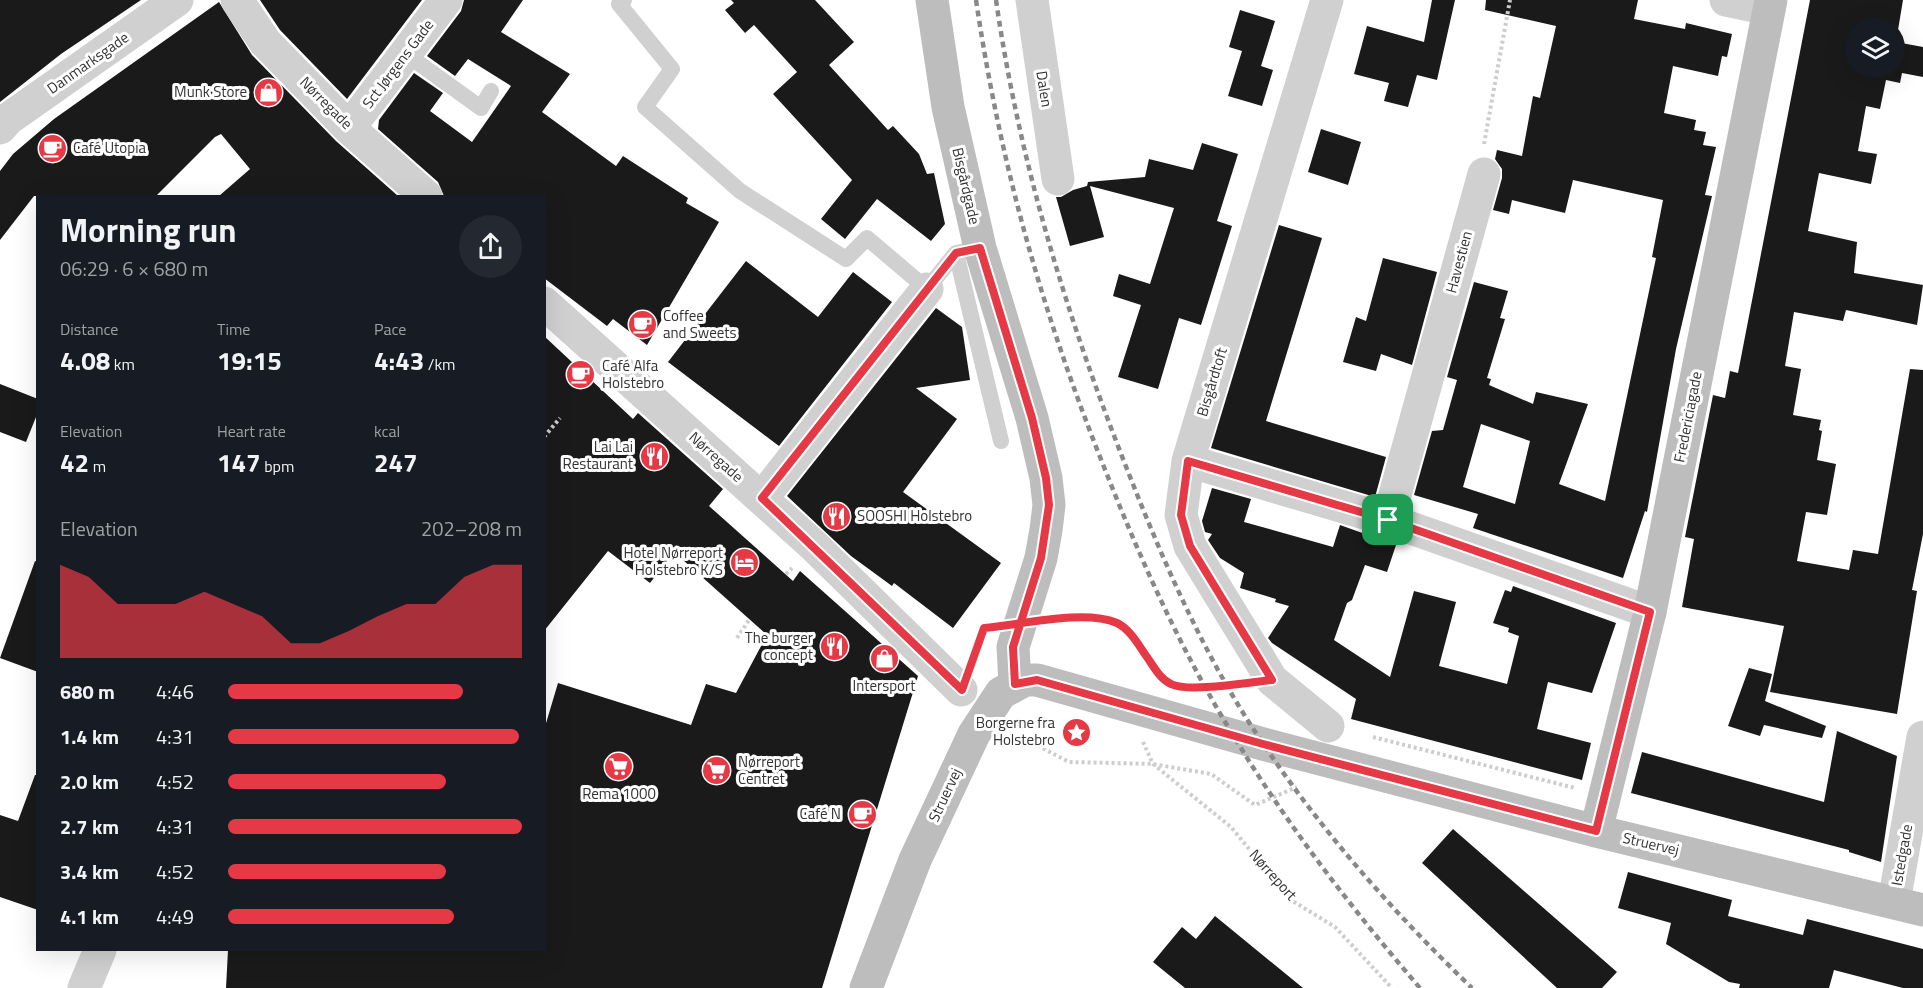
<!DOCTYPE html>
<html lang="en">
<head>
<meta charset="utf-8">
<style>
	body { margin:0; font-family:"Titillium Web",sans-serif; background:#242831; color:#f1f3f6; height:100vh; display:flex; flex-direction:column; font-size:22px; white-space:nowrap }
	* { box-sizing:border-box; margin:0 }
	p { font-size:20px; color:#9ea1a6 }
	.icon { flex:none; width:33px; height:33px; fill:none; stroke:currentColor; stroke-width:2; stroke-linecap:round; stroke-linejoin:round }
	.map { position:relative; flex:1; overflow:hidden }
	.panel { position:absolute; left:36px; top:195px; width:510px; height:756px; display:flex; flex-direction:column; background:#171b24; border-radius:0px; box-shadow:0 6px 24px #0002 }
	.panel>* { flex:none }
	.fabs { position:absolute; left:1845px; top:18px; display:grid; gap:12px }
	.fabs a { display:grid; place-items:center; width:60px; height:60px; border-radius:50%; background:#171b24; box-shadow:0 6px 24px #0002; font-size:30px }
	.pin { position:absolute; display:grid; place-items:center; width:51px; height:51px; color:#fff; margin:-26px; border-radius:12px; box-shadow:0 3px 9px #0006 }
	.round { display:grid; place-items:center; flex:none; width:63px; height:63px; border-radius:32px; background:#242831 }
	.overview { display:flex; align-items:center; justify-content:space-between; height:102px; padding:0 24px }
	h1 { font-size:33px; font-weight:700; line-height:45px }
	.stats { display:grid; grid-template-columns:repeat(3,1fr); gap:9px; height:102px; padding:6px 24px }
	.stats div { display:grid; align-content:center }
	.stats b { font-size:26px; font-weight:700 }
	.stats small { font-size:16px; font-weight:400 }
	.stats p { font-size:16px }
	.chart { height:168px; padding:12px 24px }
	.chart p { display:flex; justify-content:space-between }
	.chart svg { width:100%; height:108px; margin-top:6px; fill:#e63946; opacity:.7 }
	ul { padding:0 24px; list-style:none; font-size:20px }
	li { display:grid; grid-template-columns:96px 72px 1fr; align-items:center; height:45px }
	li i { height:15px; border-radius:8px; background:#e63946 }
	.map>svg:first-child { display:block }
</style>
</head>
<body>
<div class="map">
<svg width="1923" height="988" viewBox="0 0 1923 988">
	<rect width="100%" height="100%" fill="#fff"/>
	<path fill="#1a1a1a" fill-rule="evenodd" d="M 0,0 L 141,0 L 61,54 L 0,102 Z
		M 260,0 L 422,0 L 347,99 L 280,30 Z
		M 464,0 L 523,0 L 501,32 L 570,74 L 542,112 L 616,166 L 623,156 L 688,198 L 686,203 L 719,222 L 647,345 L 613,319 L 607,326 L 544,278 L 544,196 L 444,196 L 438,182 L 378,129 L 379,120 L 414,73 L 443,93 L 430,111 L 472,142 L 511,86 L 468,59 L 455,76 L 427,56 L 461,11 Z
		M 731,0 L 815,0 L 854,42 L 829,65 L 888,130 L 893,126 L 919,154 L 927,174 L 934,173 L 945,224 L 931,241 L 877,199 L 845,239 L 821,219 L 852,180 L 773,94 L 797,72 L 754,25 L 745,33 L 725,10 L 734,3 Z
		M 1432,0 L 1455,0 L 1437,80 L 1417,75 L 1408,107 L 1384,101 L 1389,83 L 1354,74 L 1367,26 L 1424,42 Z
		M 1486,0 L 1638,0 L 1634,19 L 1685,29 L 1686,23 L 1732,34 L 1727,57 L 1722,56 L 1718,76 L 1673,66 L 1664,113 L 1696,120 L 1694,130 L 1706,132 L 1703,145 L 1716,147 L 1705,195 L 1712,196 L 1676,349 L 1647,512 L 1645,511 L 1623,578 L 1473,528 L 1478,514 L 1414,495 L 1432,431 L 1443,430 L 1457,380 L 1447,377 L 1474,282 L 1508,291 L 1500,318 L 1505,319 L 1487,378 L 1491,379 L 1489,385 L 1533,404 L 1536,392 L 1588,404 L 1559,484 L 1605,501 L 1656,258 L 1652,257 L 1663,200 L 1573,180 L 1565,213 L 1512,200 L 1509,214 L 1493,210 L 1502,178 L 1502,169 L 1495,159 L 1497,150 L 1522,156 L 1533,96 L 1540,98 L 1556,26 L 1485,10 ZM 1481,424 L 1530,441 L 1515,504 L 1463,487 Z
		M 1810,0 L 1903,0 L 1896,42 L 1923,47 L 1923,77 L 1902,73 L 1900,83 L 1886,80 L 1880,109 L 1866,106 L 1858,151 L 1877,154 L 1871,184 L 1819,173 L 1808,231 L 1857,242 L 1854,273 L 1923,285 L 1917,325 L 1846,310 L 1843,321 L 1794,312 L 1785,366 L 1801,369 L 1793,415 L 1821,420 L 1819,430 L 1822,431 L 1817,460 L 1836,464 L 1827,515 L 1806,512 L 1797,561 L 1849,570 L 1853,550 L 1878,554 L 1910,369 L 1923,370 L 1923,534 L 1912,590 L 1917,591 L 1897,714 L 1770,692 L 1784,626 L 1682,607 L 1694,539 L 1685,537 L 1713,395 L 1725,398 L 1730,371 L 1738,373 ZM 1856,28 L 1894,28 L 1894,68 L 1856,68 Z
		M 219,2 L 252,55 L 336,141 L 398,196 L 219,196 L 250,169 L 221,134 L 215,137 L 156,196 L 34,196 L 0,240 L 0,171 L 13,154 L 54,119 Z
		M 1240,10 L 1275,21 L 1261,66 L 1273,70 L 1262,106 L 1228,96 L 1242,51 L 1229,47 Z
		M 1321,129 L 1361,142 L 1348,185 L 1308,172 Z
		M 1202,143 L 1238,154 L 1217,221 L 1232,226 L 1201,325 L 1179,318 L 1158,389 L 1118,377 L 1141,305 L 1113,296 L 1119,274 L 1150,284 L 1174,208 L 1090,186 L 1104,237 L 1070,246 L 1056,197 L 1061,197 L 1073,190 L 1087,186 L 1088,182 L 1145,177 L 1149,159 L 1193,170 Z
		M 1279,225 L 1322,238 L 1266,421 L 1386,457 L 1375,497 L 1211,448 Z
		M 1383,258 L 1437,272 L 1412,365 L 1381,354 L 1376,371 L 1343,362 L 1356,317 L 1366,321 Z
		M 746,261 L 818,317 L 853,272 L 892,302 L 779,446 L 668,362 Z
		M 936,308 L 962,327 L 970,380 L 916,388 L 957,419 L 903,492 L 1001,563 L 953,628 L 894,583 L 892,586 L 851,556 L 787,496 Z
		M 544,336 L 633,419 L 638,413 L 723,489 L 709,506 L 793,581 L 800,571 L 918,676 L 822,988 L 226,988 L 228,950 L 544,950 L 544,730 L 558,683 L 691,725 L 706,684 L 736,693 L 767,635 L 674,552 L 650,583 L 608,551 L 544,631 Z
		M 0,384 L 38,399 L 38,412 L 26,442 L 0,432 Z
		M 1212,488 L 1251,499 L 1244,522 L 1333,547 L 1340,525 L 1396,545 L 1387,572 L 1365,565 L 1352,600 L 1347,603 L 1334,640 L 1390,677 L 1414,591 L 1456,602 L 1439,666 L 1507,684 L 1519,636 L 1508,632 L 1509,628 L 1493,623 L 1505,590 L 1511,592 L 1513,586 L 1616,623 L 1592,693 L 1548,682 L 1537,729 L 1591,743 L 1582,780 L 1351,719 L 1356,699 L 1272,643 L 1268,638 L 1289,606 L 1275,602 L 1276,599 L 1240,588 L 1244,573 L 1220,558 L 1208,540 L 1212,534 L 1205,532 L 1202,521 Z
		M 35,561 L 38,562 L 38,672 L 0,658 Z
		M 1749,668 L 1772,674 L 1765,701 L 1826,726 L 1822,738 L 1764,725 L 1760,736 L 1728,726 Z
		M 1837,731 L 1897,756 L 1881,862 L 1849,852 L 1849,850 L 1631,793 L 1642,752 L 1824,802 Z
		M 35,775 L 38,775 L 38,910 L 0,897 L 0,815 L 18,821 Z
		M 1453,829 L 1617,972 L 1602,988 L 1557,988 L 1422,863 Z
		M 1628,872 L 1732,900 L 1728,916 L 1803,935 L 1807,919 L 1923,949 L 1923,988 L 1903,988 L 1834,970 L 1829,988 L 1739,988 L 1740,984 L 1729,982 L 1666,944 L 1671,923 L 1618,908 Z
		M 1215,916 L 1303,988 L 1185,988 L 1153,962 L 1182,927 L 1196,939 Z"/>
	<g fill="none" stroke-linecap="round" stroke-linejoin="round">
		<path stroke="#cdcdcd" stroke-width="4" stroke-dasharray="3 3" stroke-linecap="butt" d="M 1484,144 L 1510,0
			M 544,437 L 560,418
			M 786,574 L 792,568
			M 1054,621 C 1126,612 1123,626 1163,679 L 1170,683
			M 737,638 L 749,620
			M 973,658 L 981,637
			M 1180,686 L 1238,683
			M 1373,737 L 1575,788
			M 1027,740 L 1069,762 L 1153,764 L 1211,774 L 1255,805 L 1297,787
			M 1143,742 L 1153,764 L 1231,827 L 1291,900 L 1335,927 L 1392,988"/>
		<path stroke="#d0d0d0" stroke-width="16" d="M 624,0 L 619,4 L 672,69 L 645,107 L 740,191 L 846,259 L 867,238 L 927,289 L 956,253 L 980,248
			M 406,54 L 481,108 L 491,91
			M 956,253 L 1001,441"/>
		<path stroke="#d0d0d0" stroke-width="33" d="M 237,0 L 265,42 L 349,128 L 426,196
			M 1032,0 L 1058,179
			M 1327,0 L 1188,461 L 1181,515 L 1190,546 L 1272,680 L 1328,726
			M 1726,0 L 1769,9
			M 0,128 L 8,119 L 177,0
			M 349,128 L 446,0
			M 544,303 L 813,545 L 961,690
			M 1188,461 L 1388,520 L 1650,612
			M 762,498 L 927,289
			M 1388,520 L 1484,174
			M 1894,902 L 1923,737
			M 84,988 L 100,950"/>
		<path stroke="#bdbdbd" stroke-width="33" d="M 932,0 L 948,107 L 980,248 L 1032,418 L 1046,478 L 1049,505 L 1046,530 L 1041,558 L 1013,647 L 1015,684
			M 1596,831 L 1650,612 L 1771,0
			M 866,988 L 915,860 L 974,734 L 1001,693 L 1025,680 L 1037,680 L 1263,744 L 1596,831 L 1923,910"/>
		<path stroke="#888" stroke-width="4.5" stroke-dasharray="6 4.5" stroke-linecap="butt" d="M 976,0 C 1001,168 1043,315 1106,472 C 1142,563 1182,652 1233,735 C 1287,825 1352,909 1420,988
			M 996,0 C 1019,160 1066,314 1125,464 C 1163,561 1205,659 1264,745 C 1324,834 1395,914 1472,988"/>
	</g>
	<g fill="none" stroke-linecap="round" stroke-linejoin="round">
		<defs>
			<path id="route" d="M 1388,520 L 1188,461 L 1181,515 L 1190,546 L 1272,680 C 1250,682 1189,693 1171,684 C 1160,679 1154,667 1147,657 C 1139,646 1130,629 1117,623 C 1083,609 1021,625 984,628 L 962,690 L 762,498 L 956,253 L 980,248 L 1032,418 L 1046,478 L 1049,505 L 1041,558 L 1013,647 L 1015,684 L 1037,680 L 1263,744 L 1596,831 L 1650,612 L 1388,520"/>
		</defs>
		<use href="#route" stroke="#fff" stroke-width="12"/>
		<use href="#route" stroke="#e63946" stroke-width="8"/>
	</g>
	<defs>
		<symbol id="shop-disc" viewBox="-11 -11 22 22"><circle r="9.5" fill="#e63946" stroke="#fff"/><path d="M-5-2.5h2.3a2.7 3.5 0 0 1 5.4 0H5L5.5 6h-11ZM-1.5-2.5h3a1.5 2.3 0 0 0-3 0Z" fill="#fff"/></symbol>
		<symbol id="cafe-disc" viewBox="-11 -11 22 22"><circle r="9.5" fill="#e63946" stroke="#fff"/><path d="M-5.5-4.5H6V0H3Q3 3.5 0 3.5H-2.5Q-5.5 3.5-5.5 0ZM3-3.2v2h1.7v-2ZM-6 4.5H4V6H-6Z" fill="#fff"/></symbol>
		<symbol id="restaurant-disc" viewBox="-11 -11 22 22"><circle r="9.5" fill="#e63946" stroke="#fff"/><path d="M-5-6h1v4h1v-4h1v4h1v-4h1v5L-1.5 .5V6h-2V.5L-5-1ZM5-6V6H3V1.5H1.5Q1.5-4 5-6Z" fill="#fff"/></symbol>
		<symbol id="hotel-disc" viewBox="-11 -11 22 22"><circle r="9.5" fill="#e63946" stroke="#fff"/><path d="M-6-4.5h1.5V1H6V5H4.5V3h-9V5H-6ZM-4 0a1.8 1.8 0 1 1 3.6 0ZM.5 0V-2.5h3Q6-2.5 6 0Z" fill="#fff"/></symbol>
		<symbol id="sight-disc" viewBox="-11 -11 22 22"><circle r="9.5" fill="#e63946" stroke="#fff"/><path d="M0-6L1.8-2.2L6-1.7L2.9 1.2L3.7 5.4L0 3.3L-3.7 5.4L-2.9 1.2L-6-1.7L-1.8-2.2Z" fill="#fff"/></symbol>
		<symbol id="supermarket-disc" viewBox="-11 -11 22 22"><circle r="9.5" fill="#e63946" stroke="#fff"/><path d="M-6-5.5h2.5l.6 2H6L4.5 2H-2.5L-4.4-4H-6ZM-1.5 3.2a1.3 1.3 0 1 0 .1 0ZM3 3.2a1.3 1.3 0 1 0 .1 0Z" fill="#fff"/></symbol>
	</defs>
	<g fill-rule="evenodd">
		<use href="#shop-disc" x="252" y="76" width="33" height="33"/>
		<use href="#cafe-disc" x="36" y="132" width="33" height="33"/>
		<use href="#cafe-disc" x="626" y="308" width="33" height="33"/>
		<use href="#cafe-disc" x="564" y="358" width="33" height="33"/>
		<use href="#restaurant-disc" x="638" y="440" width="33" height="33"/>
		<use href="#restaurant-disc" x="820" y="500" width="33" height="33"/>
		<use href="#hotel-disc" x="728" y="546" width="33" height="33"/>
		<use href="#restaurant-disc" x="818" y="630" width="33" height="33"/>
		<use href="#shop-disc" x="868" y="642" width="33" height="33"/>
		<use href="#sight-disc" x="1060" y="716" width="33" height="33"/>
		<use href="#supermarket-disc" x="602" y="750" width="33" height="33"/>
		<use href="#supermarket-disc" x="700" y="754" width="33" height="33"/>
		<use href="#cafe-disc" x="846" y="798" width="33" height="33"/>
	</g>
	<g text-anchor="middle" stroke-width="6" stroke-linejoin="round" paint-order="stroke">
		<g font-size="15" fill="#333" stroke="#fff">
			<text transform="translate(88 63) rotate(-35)" y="5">Danmarksgade</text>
			<text transform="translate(398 64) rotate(-53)" y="5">Sct Jørgens Gade</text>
			<text transform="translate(1044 89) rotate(81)" y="5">Dalen</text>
			<text transform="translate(326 103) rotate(45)" y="5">Nørregade</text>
			<text transform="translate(966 186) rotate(77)" y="5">Bisgårdgade</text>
			<text transform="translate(1459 262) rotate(-75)" y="5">Havestien</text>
			<text transform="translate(1212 382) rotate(-73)" y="5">Bisgårdtoft</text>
			<text transform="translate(1688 417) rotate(-79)" y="5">Fredericiagade</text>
			<text transform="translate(716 457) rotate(42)" y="5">Nørregade</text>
			<text transform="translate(945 795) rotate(-65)" y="5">Struervej</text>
			<text transform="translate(1651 844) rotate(13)" y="5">Struervej</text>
			<text transform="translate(1902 855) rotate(-80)" y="5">Istedgade</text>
			<text transform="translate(1273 875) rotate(48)" y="5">Nørreport</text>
		</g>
		<g font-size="15" fill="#333" stroke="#fff" text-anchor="end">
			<text x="247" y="97">Munk Store</text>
			<text x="73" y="153" text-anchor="start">Café Utopia</text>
			<text x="663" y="321" text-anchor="start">Coffee<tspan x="663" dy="17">and Sweets</tspan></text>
			<text x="602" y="371" text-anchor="start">Café Alfa<tspan x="602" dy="17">Holstebro</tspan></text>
			<text x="633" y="452">Lai Lai<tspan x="633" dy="17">Restaurant</tspan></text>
			<text x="857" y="521" text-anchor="start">SOOSHI Holstebro</text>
			<text x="723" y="558">Hotel Nørreport<tspan x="723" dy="17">Holstebro K/S</tspan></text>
			<text x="813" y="643">The burger<tspan x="813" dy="17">concept</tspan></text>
			<text x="884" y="691" text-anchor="middle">Intersport</text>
			<text x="1055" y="728">Borgerne fra<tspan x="1055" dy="17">Holstebro</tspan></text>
			<text x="738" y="767" text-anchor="start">Nørreport<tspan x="738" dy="17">Centret</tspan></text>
			<text x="619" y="799" text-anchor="middle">Rema 1000</text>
			<text x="841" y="819">Café N</text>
		</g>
	</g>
</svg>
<div class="fabs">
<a><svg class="icon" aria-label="layers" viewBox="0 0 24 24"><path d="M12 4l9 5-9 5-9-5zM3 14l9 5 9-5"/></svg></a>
</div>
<div class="pin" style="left:1388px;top:520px;background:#1e9e55"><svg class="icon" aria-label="arrive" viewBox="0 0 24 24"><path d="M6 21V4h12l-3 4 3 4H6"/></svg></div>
<section class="panel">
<div class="overview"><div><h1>Morning run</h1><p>06:29 · 6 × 680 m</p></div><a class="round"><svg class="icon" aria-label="share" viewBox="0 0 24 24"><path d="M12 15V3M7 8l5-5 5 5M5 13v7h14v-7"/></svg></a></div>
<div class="stats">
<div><p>Distance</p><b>4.08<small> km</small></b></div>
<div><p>Time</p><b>19:15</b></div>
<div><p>Pace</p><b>4:43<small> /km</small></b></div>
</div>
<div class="stats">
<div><p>Elevation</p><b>42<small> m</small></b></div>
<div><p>Heart rate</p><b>147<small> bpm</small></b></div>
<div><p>kcal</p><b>247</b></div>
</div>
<div class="chart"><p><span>Elevation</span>202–208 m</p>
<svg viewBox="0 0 160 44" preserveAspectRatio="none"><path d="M0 44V6L10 11L20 22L30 22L40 22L50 17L60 22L70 27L80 38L90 38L100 33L110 27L120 22L130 22L140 11L150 6L160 6V44z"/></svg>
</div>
<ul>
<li><b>680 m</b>4:46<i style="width:80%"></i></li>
<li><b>1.4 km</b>4:31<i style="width:99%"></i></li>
<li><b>2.0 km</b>4:52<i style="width:74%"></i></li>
<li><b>2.7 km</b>4:31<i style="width:100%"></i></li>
<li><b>3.4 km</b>4:52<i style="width:74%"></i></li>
<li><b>4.1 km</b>4:49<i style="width:77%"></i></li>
</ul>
</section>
</div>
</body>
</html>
